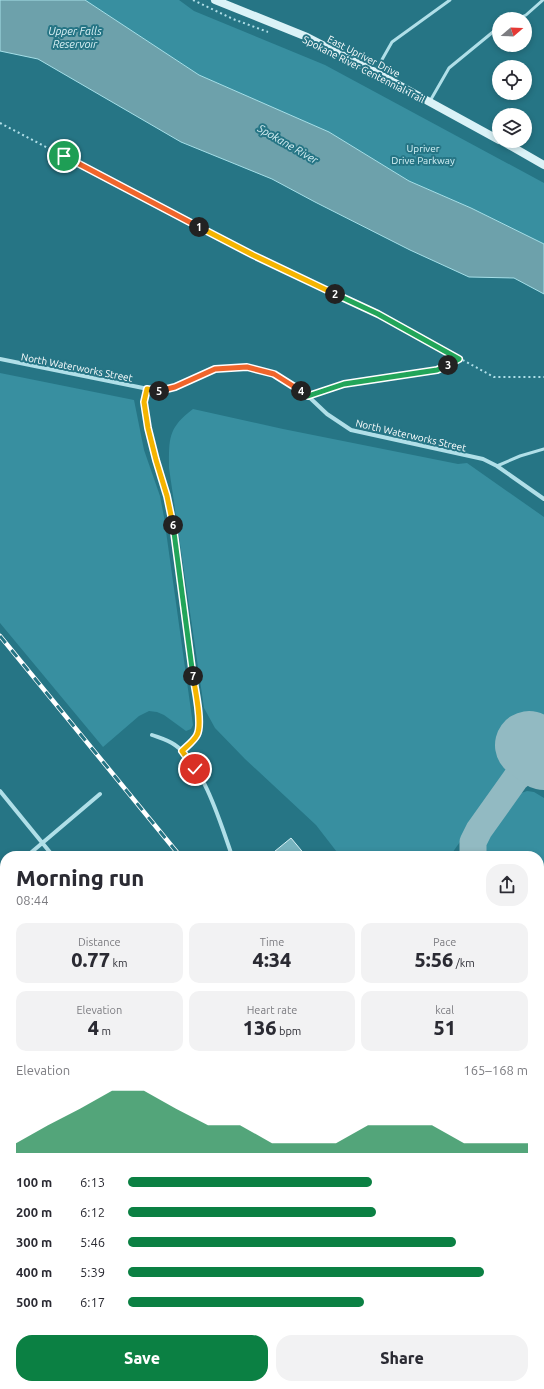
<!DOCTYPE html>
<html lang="en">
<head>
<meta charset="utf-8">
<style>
	body { margin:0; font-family:Ubuntu,sans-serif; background:#f2f2f3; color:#2b2b33; height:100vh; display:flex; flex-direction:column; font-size:15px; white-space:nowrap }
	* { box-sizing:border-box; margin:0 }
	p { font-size:13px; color:#7c7c81 }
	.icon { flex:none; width:22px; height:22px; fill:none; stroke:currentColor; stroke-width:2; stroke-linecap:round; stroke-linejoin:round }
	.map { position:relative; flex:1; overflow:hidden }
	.details { position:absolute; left:0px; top:851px; width:544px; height:538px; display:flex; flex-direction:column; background:#fff; border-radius:16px 16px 0 0; box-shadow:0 2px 6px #0003 }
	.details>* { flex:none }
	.needle { width:26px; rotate:71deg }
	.controls { position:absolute; left:492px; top:12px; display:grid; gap:8px }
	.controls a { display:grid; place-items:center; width:40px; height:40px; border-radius:50%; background:#fff; box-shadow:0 2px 6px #0003; font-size:20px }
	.pin { position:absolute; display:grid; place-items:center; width:34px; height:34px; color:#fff; margin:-17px; border:2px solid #fff; border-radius:50%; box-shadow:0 1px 4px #0007 }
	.km { position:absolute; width:20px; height:20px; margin:-10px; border-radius:50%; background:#222; color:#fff; font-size:11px; line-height:20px; text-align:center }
	.round { display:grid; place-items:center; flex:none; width:42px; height:42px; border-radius:16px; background:#f2f2f3 }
	.overview { display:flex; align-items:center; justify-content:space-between; height:68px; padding:0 16px }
	h1 { font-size:22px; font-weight:800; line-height:30px }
	.figures { display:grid; grid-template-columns:repeat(3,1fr); gap:6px; height:68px; padding:4px 16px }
	.figures div { display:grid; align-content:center; border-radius:10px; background:#f2f2f3; text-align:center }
	.figures b { font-size:20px; font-weight:800 }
	.figures small { font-size:11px; font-weight:400 }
	.figures p { font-size:11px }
	.chart { height:112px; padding:8px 16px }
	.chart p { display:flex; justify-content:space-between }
	.chart svg { width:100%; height:72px; margin-top:4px; fill:#0b8043; opacity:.7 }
	.cta { display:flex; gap:8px; margin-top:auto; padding:8px 16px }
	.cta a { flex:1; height:46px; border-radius:16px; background:#0b8043; color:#fff; font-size:16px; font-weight:800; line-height:46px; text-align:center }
	.cta a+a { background:#f2f2f3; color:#2b2b33 }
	ul { padding:0 16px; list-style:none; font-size:13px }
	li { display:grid; grid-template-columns:64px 48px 1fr; align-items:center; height:30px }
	li i { height:10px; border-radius:5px; background:#0b8043 }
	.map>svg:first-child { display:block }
</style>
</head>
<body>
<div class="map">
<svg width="544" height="1389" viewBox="0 0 544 1389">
	<rect width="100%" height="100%" fill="#267585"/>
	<path fill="#388fa0" d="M 85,0 L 179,0 L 194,11 L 325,65 L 544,183 L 544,244 L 471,208 L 409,181 L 329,132 L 199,75 Z
		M 0,373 L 134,400 L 144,450 L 160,496 L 164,517 L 193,725 L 191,729 L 186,731 L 164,715 L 157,712 L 149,711 L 139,716 L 103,747 L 0,623 Z
		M 193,409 L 283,429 L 458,464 L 467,463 L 544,517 L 544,723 L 450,856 L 340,856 L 316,825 L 245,759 L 215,728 L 204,708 L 169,468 C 169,438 168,428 193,409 Z
		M 527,791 L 534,792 L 544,798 L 544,945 L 539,938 L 539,856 L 480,856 L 479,849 L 480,842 L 513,796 Z"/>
	<path fill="#6da1ab" stroke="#a5dfe8" d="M 0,0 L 85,0 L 199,75 L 329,132 L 409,181 L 471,208 L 544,244 L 544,294 L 514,278 L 469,277 L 410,250 L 315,202 L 272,179 L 181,142 L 38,59 L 0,51 Z"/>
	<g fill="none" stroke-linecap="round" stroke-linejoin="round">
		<path stroke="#92bac2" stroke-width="27" d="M 473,856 L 473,842 L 479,830 L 516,778 C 524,771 533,767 544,766
			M 539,951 L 544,957
			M 539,1048 L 544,1044"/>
		<path stroke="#92bac2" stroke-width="68" d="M 529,745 L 544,756"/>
	</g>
	<path fill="#77b4bf" stroke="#d4f1f6" d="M 291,838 L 306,856 L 269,856 Z
		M 543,1069 L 544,1097 L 539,1101 L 539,1072 Z
		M 5,1130 L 5,1162 L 0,1156 L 0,1135 Z"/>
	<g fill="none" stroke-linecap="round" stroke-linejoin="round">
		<path stroke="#b0dfe8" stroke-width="2" stroke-dasharray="2 3" stroke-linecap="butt" d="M 193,0 L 233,19 L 268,32
			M 0,123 L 253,255 L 378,314 L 494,377 L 544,377
			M 315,393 L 344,384 L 437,370 L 459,359"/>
		<path stroke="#b0dfe8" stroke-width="3" d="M 517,19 L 526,15 L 543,0
			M 375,72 L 392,42 L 450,0
			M 430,101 L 449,68 L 499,27
			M 147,389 L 144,401 L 148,428 L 172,520 L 199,720 C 199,737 193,740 182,751
			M 497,466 L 520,456 L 544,449
			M 0,891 L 5,897
			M 539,1005 L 544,1006
			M 0,1083 L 5,1089
			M 539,1198 L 544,1204
			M 539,1221 L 544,1216
			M 539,1222 L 544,1228
			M 250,1384 L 254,1389
			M 408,1384 L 412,1389
			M 157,1389 L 161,1384"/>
		<path stroke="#b0dfe8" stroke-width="4" d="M 0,359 L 158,391 L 175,387 L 215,369 L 247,367 L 274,374 L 308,396 L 327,414 L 351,430 L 483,459 L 497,466 L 544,499
			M 152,735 C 160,738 168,740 175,745 C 203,764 221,824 232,856
			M 0,791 L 53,856
			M 27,856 L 100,794
			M 0,878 L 5,874
			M 0,987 L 5,993
			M 539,1250 L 544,1257
			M 167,1384 L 171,1389
			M 329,1384 L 333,1389
			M 492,1384 L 496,1389
			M 217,1389 L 224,1384"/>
		<path stroke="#daf2f7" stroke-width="8" d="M 215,0 L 307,37 L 375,72 L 499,140
			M 502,141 L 544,165"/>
		<path stroke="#f2fbfe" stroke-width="10" d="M 0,1205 L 5,1214
			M 75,1384 L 77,1389"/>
		<defs>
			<path id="rail" d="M 0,636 L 180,856
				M 539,1286 L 544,1292"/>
		</defs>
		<use href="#rail" stroke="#fff" stroke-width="4.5"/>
		<use href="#rail" stroke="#267585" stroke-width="3" stroke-dasharray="9" stroke-linecap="butt"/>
	</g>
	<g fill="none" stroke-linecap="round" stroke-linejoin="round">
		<defs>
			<path id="split-1" d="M 64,156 L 199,227"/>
			<path id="split-2" d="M 199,227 L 253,255 L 335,294"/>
			<path id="split-3" d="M 335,294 L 378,314 L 459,359 L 448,365"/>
			<path id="split-4" d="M 301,391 L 308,396 L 344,384 L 437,370 L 448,365"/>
			<path id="split-5" d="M 159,391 L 175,387 L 215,369 L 247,367 L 274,374 L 301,391"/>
			<path id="split-6" d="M 159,391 L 147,389 L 144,402 L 148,428 L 156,460 L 167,496 L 173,525"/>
			<path id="split-7" d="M 173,525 L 193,676"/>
			<path id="split-8" d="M 193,676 C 195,689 203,724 197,735 C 194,741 187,746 182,751 L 195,769"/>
		</defs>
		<use href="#split-1" stroke="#fff" stroke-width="8"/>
		<use href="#split-2" stroke="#fff" stroke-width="8"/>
		<use href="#split-3" stroke="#fff" stroke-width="8"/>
		<use href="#split-4" stroke="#fff" stroke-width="8"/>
		<use href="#split-5" stroke="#fff" stroke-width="8"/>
		<use href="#split-6" stroke="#fff" stroke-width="8"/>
		<use href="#split-7" stroke="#fff" stroke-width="8"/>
		<use href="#split-8" stroke="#fff" stroke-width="8"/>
		<use href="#split-1" stroke="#f0652b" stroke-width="5"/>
		<use href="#split-2" stroke="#f5b400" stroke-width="5"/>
		<use href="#split-3" stroke="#22a559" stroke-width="5"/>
		<use href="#split-4" stroke="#22a559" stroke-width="5"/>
		<use href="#split-5" stroke="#f0652b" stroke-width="5"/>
		<use href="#split-6" stroke="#f5b400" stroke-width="5"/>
		<use href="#split-7" stroke="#22a559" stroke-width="5"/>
		<use href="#split-8" stroke="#f5b400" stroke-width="5"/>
	</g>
	<g text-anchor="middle" stroke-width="4" stroke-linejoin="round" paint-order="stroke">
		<g font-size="10" fill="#fff" stroke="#267585">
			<text transform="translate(364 56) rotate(27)" y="4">East Upriver Drive</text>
			<text transform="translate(364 69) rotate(27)" y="4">Spokane River Centennial Trail</text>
			<text transform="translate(77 367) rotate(11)" y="4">North Waterworks Street</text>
			<text transform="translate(411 435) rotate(13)" y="4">North Waterworks Street</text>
		</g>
		<g font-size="10" fill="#d6f2f6" stroke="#267585">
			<text x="423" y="152">Upriver<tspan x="423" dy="12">Drive Parkway</tspan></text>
		</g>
		<g font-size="11" font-style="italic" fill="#daf2f6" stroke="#267585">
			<text x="75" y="35">Upper Falls<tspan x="75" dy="13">Reservoir</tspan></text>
			<text transform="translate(288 144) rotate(30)" y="4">Spokane River</text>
		</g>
	</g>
</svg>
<div class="controls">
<a><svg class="needle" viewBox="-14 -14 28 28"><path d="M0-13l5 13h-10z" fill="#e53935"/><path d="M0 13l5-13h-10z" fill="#7c7c81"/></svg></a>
<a><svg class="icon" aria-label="locate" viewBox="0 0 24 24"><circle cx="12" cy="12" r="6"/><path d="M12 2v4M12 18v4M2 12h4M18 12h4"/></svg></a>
<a><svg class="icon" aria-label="layers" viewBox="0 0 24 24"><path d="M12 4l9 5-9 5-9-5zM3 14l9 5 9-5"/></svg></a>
</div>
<div class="pin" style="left:64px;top:156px;background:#1e9e55"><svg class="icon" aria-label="arrive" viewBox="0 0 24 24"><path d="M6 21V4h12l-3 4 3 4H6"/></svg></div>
<div class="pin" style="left:195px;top:769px;background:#d93025"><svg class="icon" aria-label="check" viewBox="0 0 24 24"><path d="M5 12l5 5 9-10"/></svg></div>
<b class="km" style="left:199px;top:227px">1</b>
<b class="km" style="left:335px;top:294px">2</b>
<b class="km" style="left:448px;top:365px">3</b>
<b class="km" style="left:301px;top:391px">4</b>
<b class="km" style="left:159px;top:391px">5</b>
<b class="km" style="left:173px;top:525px">6</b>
<b class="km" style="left:193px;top:676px">7</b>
<section class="details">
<div class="overview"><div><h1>Morning run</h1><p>08:44</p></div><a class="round"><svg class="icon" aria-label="share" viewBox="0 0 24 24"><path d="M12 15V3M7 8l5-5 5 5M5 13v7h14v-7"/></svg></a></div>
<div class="figures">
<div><p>Distance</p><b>0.77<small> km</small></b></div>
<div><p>Time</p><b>4:34</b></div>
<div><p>Pace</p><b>5:56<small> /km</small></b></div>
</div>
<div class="figures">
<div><p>Elevation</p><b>4<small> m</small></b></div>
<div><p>Heart rate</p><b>136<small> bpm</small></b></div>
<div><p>kcal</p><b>51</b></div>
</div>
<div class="chart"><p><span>Elevation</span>165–168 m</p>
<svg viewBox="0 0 160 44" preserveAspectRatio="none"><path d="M0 44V38L10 27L20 17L30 6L40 6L50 17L60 27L70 27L80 38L90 38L100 38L110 27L120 27L130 27L140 38L150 38L160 38V44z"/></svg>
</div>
<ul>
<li><b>100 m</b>6:13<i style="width:61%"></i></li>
<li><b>200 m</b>6:12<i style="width:62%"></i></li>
<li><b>300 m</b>5:46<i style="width:82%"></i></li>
<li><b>400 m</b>5:39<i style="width:89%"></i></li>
<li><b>500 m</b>6:17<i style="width:59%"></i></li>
</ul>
<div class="cta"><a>Save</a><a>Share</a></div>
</section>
</div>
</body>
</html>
